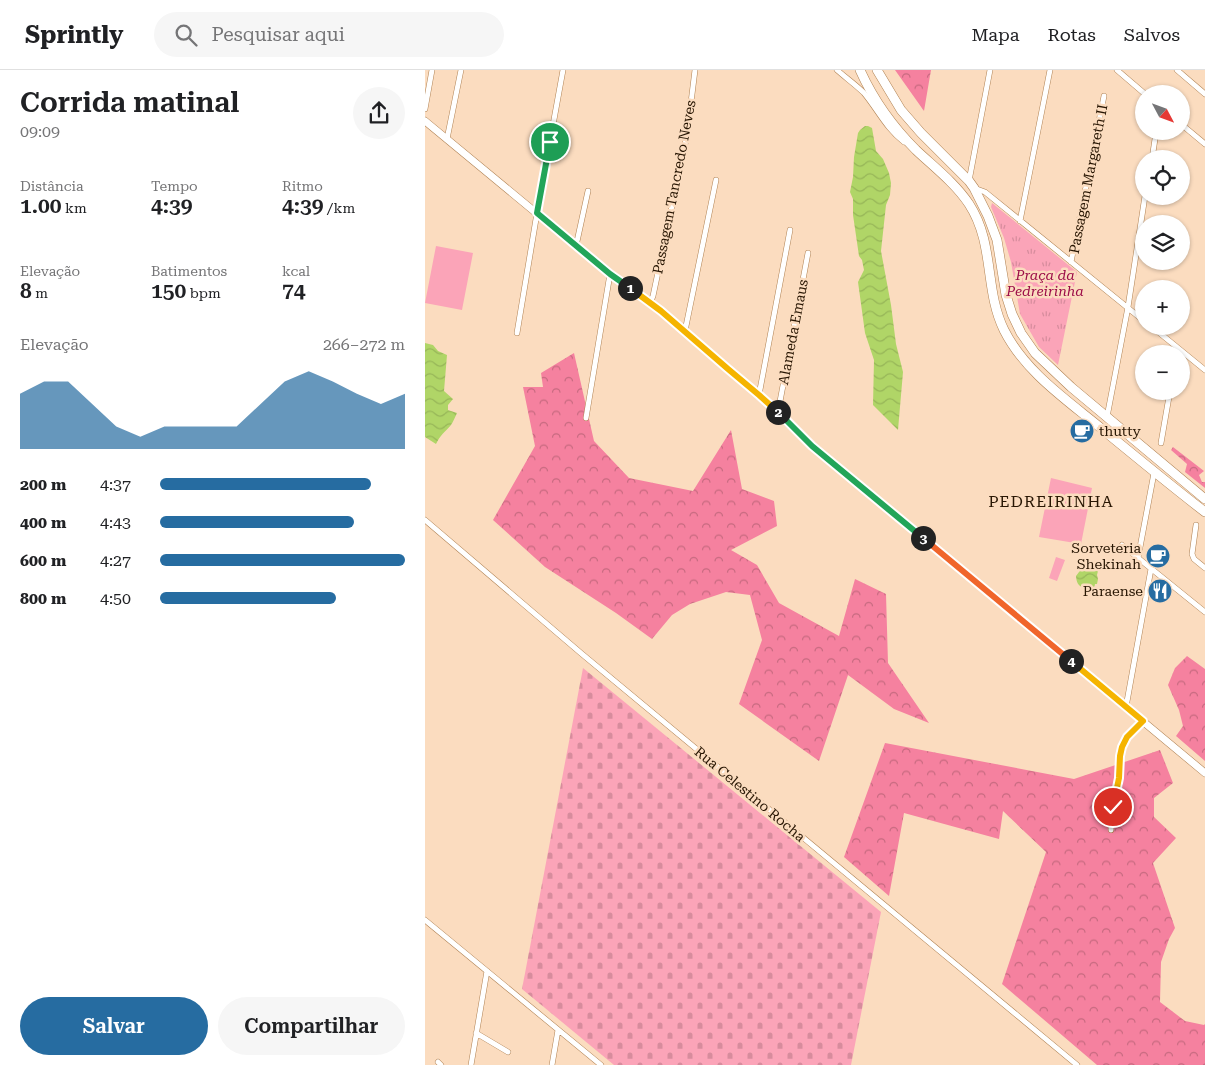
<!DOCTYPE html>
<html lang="pt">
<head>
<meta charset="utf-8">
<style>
	body { margin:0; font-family:"Roboto Serif",serif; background:#f6f6f6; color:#202124; height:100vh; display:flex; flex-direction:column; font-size:19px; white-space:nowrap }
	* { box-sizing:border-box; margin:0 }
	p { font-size:16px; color:#757577 }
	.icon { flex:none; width:28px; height:28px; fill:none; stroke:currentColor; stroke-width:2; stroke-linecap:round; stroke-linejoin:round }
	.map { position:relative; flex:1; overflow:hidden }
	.panel { display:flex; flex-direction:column; background:#fff; width:425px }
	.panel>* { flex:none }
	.needle { width:32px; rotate:131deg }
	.buttons { position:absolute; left:710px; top:15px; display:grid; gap:10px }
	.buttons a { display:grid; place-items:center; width:55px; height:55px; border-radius:50%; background:#fff; box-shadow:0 1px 4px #0004; font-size:25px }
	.pin { position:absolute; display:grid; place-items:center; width:42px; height:42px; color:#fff; margin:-21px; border:2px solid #fff; border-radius:50%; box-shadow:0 1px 5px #0007 }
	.km { position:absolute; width:25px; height:25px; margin:-12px; border-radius:50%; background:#222; color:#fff; font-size:14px; line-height:25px; text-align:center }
	.round { display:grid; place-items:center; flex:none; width:52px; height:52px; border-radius:26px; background:#f6f6f6 }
	.headline { display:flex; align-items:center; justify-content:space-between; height:85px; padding:0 20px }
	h1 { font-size:28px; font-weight:600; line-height:38px }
	.figures { display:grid; grid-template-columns:repeat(3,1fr); gap:8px; height:85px; padding:5px 20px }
	.figures div { display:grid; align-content:center }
	.figures b { font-size:21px; font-weight:600 }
	.figures small { font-size:14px; font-weight:400 }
	.figures p { font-size:14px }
	.chart { height:140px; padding:10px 20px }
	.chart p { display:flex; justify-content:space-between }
	.chart svg { width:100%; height:90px; margin-top:5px; fill:#266ca1; opacity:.7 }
	.primary-button { display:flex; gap:10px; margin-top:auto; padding:10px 20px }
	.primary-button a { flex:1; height:58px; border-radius:30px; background:#266ca1; color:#fff; font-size:20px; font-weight:600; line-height:58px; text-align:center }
	.primary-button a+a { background:#f6f6f6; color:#202124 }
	ul { padding:0 20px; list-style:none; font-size:16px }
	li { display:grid; grid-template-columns:80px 60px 1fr; align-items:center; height:38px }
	li i { height:12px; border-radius:6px; background:#266ca1 }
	header { display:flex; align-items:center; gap:30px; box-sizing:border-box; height:70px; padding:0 25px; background:#fff; border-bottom:1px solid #e0e0e0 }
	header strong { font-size:24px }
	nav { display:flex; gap:28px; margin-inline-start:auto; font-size:18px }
	.search { width:350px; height:45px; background:#f6f6f6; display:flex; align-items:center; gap:12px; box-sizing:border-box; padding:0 18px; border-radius:28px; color:#757577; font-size:19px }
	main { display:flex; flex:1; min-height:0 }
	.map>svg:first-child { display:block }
</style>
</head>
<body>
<header>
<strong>Sprintly</strong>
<div class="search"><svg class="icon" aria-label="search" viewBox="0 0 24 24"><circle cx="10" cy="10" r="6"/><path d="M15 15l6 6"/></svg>Pesquisar aqui</div>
<nav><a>Mapa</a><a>Rotas</a><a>Salvos</a></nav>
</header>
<main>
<section class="panel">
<div class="headline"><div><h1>Corrida matinal</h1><p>09:09</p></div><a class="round"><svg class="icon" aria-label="share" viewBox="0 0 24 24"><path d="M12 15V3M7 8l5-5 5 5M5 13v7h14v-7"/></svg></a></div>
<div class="figures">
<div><p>Distância</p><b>1.00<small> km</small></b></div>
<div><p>Tempo</p><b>4:39</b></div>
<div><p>Ritmo</p><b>4:39<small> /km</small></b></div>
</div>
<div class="figures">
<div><p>Elevação</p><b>8<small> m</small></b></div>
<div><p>Batimentos</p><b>150<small> bpm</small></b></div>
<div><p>kcal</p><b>74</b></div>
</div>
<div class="chart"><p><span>Elevação</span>266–272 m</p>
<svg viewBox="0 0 160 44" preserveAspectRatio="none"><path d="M0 44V17L10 11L20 11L30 22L40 33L50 38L60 33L70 33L80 33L90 33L100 22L110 11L120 6L130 11L140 17L150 22L160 17V44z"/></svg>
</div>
<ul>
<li><b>200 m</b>4:37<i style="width:86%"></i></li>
<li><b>400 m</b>4:43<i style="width:79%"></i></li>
<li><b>600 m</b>4:27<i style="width:100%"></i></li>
<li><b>800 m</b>4:50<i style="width:72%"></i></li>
</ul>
<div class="primary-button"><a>Salvar</a><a>Compartilhar</a></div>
</section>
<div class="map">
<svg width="780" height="995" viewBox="0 0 780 995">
	<defs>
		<pattern id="forest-crowns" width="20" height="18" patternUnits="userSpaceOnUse" patternTransform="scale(1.25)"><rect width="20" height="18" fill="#f5819f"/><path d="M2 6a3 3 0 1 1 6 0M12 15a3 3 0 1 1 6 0" fill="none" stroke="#c6697f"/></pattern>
		<pattern id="cemetery-stones" width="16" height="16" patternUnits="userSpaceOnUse" patternTransform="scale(1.25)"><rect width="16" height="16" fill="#fba4b8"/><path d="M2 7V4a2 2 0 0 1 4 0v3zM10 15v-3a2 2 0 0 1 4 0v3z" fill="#d78c9d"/></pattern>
		<pattern id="park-tufts" width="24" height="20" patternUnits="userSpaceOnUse" patternTransform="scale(1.25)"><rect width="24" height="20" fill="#fba4b8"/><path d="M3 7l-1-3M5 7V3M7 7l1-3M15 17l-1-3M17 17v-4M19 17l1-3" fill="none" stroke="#d78c9d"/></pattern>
		<pattern id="water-waves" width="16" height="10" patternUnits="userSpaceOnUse" patternTransform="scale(1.25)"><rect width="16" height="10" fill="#b0d567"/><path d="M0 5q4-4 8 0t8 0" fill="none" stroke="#97b658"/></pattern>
	</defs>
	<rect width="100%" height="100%" fill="#fbdcbf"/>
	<path fill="#fba4b8" d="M 11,176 L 48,183 L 37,240 L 0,233 Z
		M 626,408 L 667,418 L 656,474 L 614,467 Z
		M 631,487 L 640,490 L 632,511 L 624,508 Z"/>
	<path fill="url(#forest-crowns)" d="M 470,0 L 506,0 L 499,41 Z
		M 149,283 L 169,371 L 204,408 L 268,421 L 306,360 L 317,419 L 349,431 L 352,456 L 306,480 L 332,495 L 354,533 L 414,566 L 430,509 L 461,524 L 463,593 L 504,653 L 469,639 L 423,605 L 394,691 L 314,634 L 337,570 L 325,525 L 301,522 L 265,534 L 247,545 L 227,569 L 191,543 L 120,497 L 68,450 L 110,376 L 98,317 L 118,317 L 116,303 Z
		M 748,377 L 779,401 L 774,405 L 777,412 L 780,412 L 780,418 L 760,402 L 762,394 L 746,380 Z
		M 762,586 L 780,599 L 780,691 L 751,666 L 758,656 L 754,640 L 743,615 L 750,598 Z
		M 460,673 L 649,709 L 735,680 L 748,713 L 729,728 L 729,747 L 751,768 L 728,793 L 750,858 L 744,869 L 736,892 L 735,932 L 760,951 L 779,955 L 780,954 L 780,995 L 672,995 L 577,914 L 621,782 L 578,741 L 574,769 L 479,743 L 464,826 L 419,787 Z"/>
	<path fill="url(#cemetery-stones)" d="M 158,598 L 456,842 L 426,995 L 189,995 L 97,919 Z"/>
	<path fill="url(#park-tufts)" d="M 567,133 L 652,202 L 633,295 L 614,277 L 595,244 L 586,192 L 579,168 L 566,137 Z"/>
	<path fill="url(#water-waves)" d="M 440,56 L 443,56 L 447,58 L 451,81 L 458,89 L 464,103 L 466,113 L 465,125 L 461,135 L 456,181 L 466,235 L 471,274 L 478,302 L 473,360 L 448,335 L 449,290 L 440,263 L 433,212 L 439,200 L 437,190 L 434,186 L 428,145 L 428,129 L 425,122 L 428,107 L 429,87 L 433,63 L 435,60 Z
		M 0,273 L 8,275 L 13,281 L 22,285 L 19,321 L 28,329 L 23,335 L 23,340 L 32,343 C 30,347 28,352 26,355 C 20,362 15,365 11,374 L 0,367 Z
		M 657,498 L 673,501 L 672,505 L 673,509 L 672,514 L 670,514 L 669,519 C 658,517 652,519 651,506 Z"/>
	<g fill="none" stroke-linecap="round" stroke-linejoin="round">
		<defs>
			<path id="minor" d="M 412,0 C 421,8 431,15 439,23 C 453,40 461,58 479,72
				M 692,0 L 720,24
				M 752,0 L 780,24
				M 0,39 L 7,0
				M 756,54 L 780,74
				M 22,69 L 36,0
				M 727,89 L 730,69
				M 544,111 L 565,0
				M 549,118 L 560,122 L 565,126 L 719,251
				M 595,151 L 625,0
				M 151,176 L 163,121
				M 646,192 L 679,26
				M 225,233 L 228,226 L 262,65 L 270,0
				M 726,256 L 780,300
				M 260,261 L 291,110
				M 92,263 L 112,143 L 138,0
				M 334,325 L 365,160
				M 353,342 L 383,183
				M 682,347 L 703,237 L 720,126
				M 161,348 L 185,204
				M 736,373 L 745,321
				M 0,450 L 157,584 L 652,995
				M 771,455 L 767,484 L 769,489 L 780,498
				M 697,475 L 780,542
				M 713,488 L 729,403
				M 701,637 L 726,499
				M 686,760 L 687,737 L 694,708 L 695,686 L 697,677 L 702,667 L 718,651
				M 0,850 L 176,995
				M 51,963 L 83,982
				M 13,992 L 16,995
				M 46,995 L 62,901
				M 127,995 L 133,960"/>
			<path id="tertiary" d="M 0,51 L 185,204 L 236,241 L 303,299 L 334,325 L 387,376 L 780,703"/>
			<path id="primary" d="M 435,0 C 448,29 469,58 491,80 C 509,97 530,113 544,134 C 570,174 559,219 579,260 C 600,302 642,330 677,359 C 711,387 745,415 780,442
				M 452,0 L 476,40 L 496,63 L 544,111 L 549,118 L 563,146 L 572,170 L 581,225 L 587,244 L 596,263 L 610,283 L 646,317 L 780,429"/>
		</defs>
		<use href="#minor" stroke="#af8051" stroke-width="6"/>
		<use href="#tertiary" stroke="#af8051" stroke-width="8"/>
		<use href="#primary" stroke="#af8051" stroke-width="10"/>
		<use href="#minor" stroke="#fff" stroke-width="5"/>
		<use href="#tertiary" stroke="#fff" stroke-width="7"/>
		<use href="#primary" stroke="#fff" stroke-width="9"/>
	</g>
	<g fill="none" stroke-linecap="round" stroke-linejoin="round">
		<defs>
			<path id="split-1" d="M 125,72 L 112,143 L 185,204 L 205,218"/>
			<path id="split-2" d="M 205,218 L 236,241 L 303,299 L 334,325 L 353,342"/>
			<path id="split-3" d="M 353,342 L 387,376 L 498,468"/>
			<path id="split-4" d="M 498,468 L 646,591"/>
			<path id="split-5" d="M 646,591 L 718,651 L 702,667 L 697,677 L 695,686 L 694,708 L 688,737"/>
		</defs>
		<use href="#split-1" stroke="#fff" stroke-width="10"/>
		<use href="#split-2" stroke="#fff" stroke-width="10"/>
		<use href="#split-3" stroke="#fff" stroke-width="10"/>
		<use href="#split-4" stroke="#fff" stroke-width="10"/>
		<use href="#split-5" stroke="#fff" stroke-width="10"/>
		<use href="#split-1" stroke="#22a559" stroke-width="6"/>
		<use href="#split-2" stroke="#f5b400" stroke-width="6"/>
		<use href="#split-3" stroke="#22a559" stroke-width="6"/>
		<use href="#split-4" stroke="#f0652b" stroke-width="6"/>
		<use href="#split-5" stroke="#f5b400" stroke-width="6"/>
	</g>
	<defs>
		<symbol id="cafe-disc" viewBox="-11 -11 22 22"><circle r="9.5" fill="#266ca1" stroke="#fbdcbf"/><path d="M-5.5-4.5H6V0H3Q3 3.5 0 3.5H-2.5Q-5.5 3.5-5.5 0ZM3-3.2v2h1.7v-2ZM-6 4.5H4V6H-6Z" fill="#fff"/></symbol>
		<symbol id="restaurant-disc" viewBox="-11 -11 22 22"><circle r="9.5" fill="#266ca1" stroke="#fbdcbf"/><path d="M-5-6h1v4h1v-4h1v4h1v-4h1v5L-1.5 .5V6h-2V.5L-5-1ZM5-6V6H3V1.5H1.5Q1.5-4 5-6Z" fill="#fff"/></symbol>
	</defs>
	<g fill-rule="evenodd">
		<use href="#cafe-disc" x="643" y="347" width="28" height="28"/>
		<use href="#cafe-disc" x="719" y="472" width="28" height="28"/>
		<use href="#restaurant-disc" x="721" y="507" width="28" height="28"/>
	</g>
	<g text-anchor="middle" stroke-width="5" stroke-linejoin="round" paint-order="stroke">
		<g font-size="14" fill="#281603" stroke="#fbdcbf">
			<text transform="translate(663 109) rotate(-79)" y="5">Passagem Margareth II</text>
			<text transform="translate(249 117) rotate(-79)" y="5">Passagem Tancredo Neves</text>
			<text transform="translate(368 262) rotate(-79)" y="5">Alameda Emaus</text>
			<text transform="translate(325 724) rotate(40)" y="5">Rua Celestino Rocha</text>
		</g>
		<g font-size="14" font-style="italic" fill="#9c0c48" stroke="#fbdcbf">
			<text x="620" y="210">Praça da<tspan x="620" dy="16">Pedreirinha</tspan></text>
		</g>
		<g font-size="14" fill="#281603" stroke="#fbdcbf" text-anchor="end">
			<text x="674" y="366" text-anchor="start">thutty</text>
			<text x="716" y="483">Sorveteria<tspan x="716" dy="16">Shekinah</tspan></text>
			<text x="718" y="526">Paraense</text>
		</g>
		<g font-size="16" letter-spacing="1" fill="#281603" stroke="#fbdcbf">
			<text x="626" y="437">PEDREIRINHA</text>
		</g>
	</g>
</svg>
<div class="buttons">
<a><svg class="needle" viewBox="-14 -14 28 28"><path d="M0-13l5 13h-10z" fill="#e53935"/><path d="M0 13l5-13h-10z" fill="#757577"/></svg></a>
<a><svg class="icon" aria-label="locate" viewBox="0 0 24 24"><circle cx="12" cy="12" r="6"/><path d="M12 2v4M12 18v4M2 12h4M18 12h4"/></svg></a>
<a><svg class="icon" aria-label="layers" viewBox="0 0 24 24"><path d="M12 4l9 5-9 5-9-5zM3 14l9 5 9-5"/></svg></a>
<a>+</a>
<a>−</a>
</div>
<div class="pin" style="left:125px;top:72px;background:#1e9e55"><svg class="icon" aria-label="arrive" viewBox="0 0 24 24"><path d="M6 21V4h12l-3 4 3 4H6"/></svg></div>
<div class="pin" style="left:688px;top:737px;background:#d93025"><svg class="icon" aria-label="check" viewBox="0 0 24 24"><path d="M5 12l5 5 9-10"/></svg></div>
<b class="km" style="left:205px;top:218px">1</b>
<b class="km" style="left:353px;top:342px">2</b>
<b class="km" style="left:498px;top:468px">3</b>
<b class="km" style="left:646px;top:591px">4</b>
</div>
</main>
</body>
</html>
